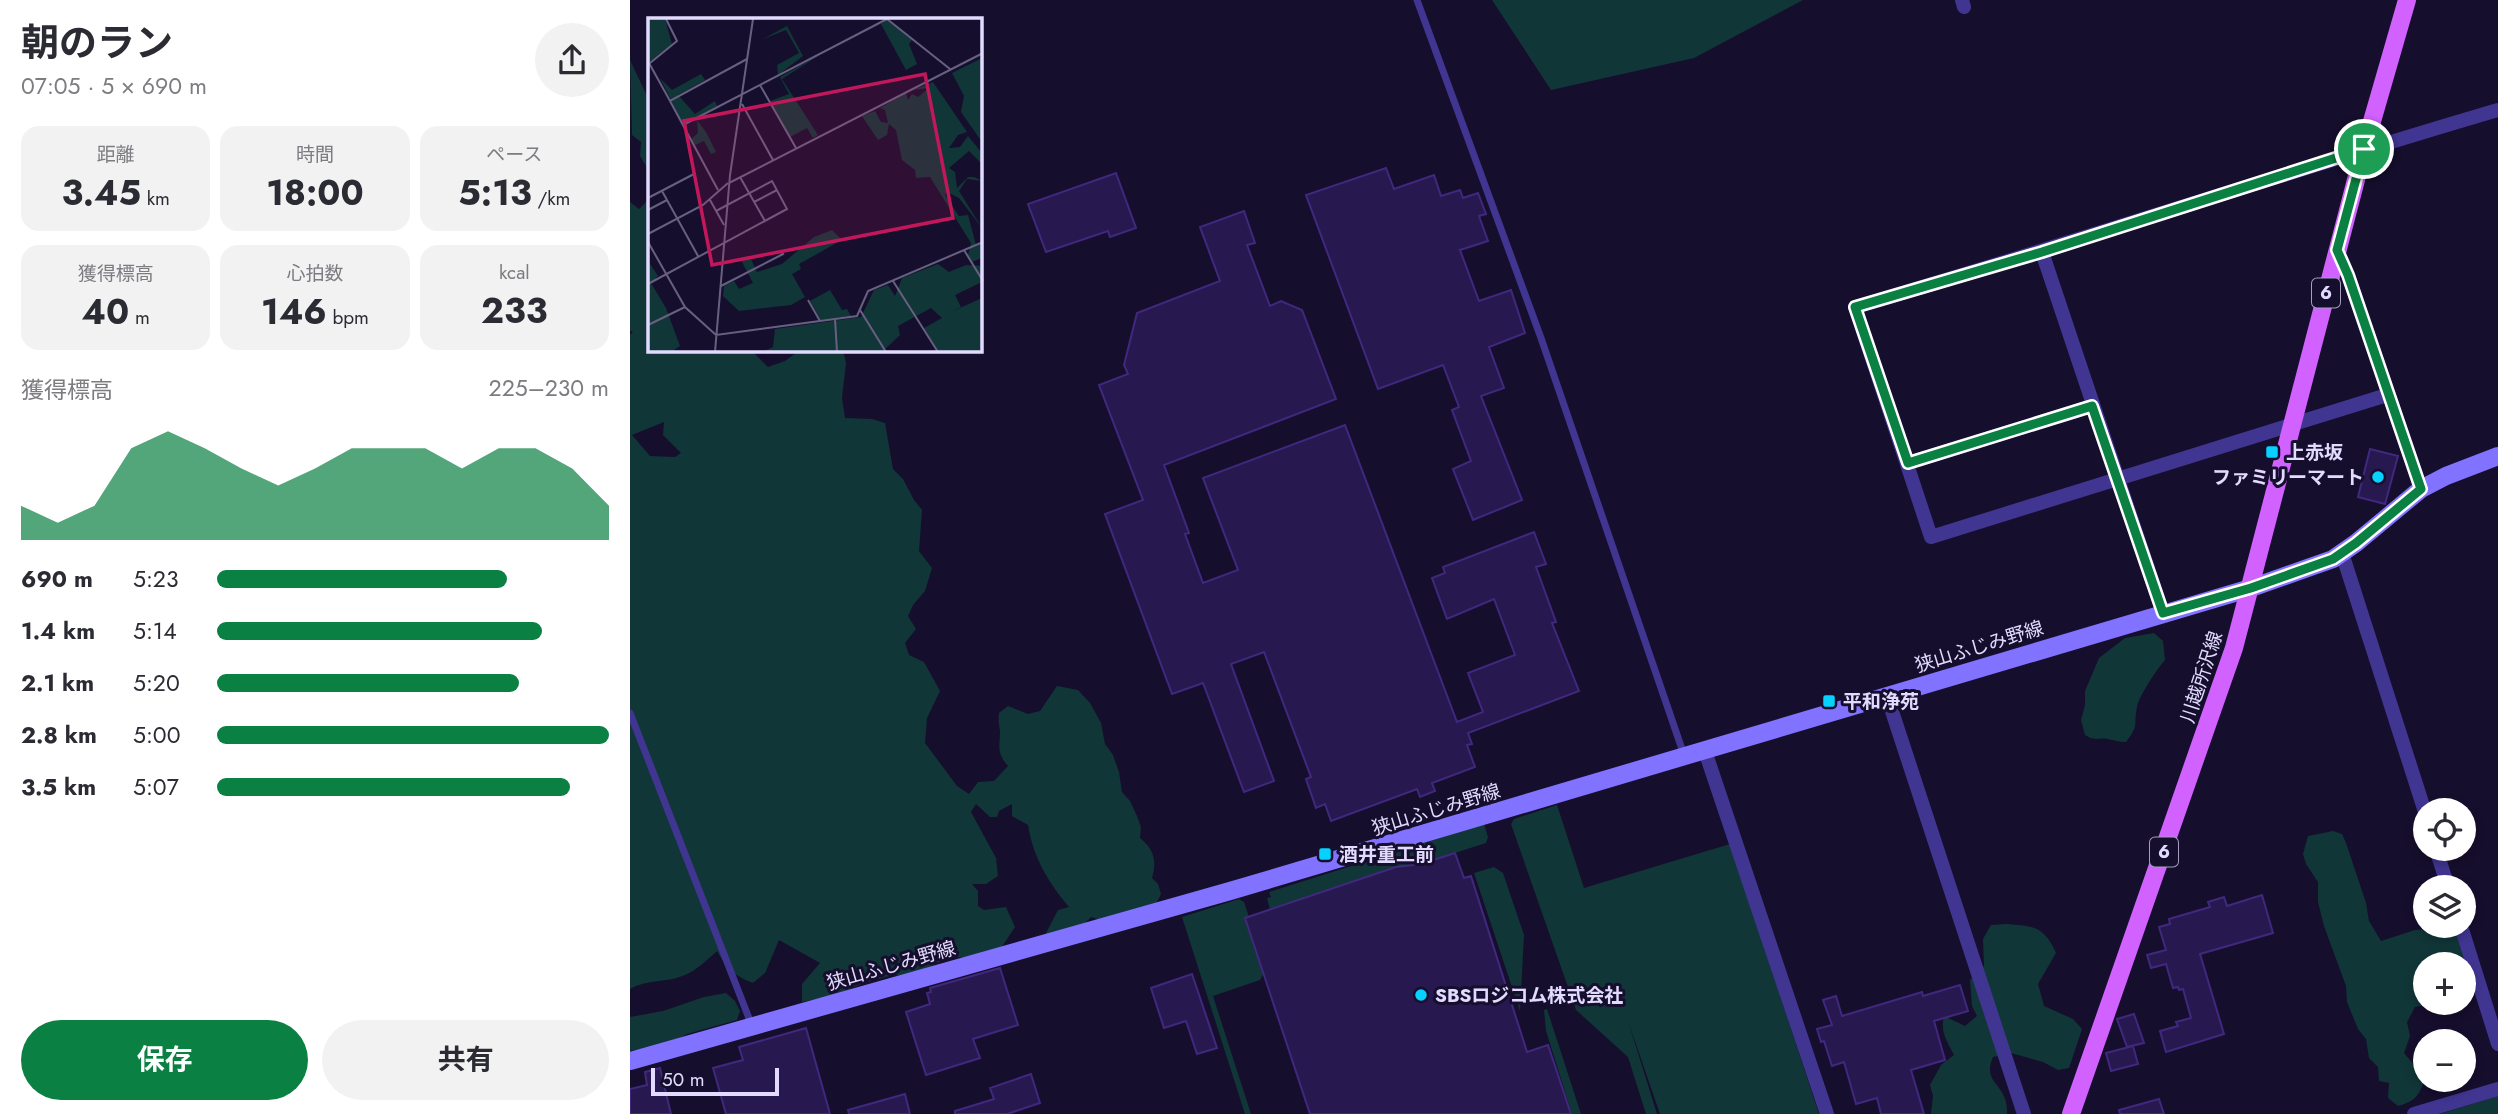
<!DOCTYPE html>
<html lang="ja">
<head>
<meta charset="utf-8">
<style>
	body { margin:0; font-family:Jost,"Noto Sans JP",sans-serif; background:#f2f2f3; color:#2b2b33; height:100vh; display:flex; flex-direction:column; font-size:26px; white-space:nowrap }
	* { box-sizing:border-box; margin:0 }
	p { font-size:23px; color:#7c7c81 }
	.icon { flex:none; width:38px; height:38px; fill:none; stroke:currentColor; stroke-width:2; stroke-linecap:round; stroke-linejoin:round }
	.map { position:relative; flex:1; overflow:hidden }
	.side { display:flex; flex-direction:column; background:#fff; width:630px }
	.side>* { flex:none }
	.fabs { position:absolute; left:1783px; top:798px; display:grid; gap:14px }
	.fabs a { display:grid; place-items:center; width:63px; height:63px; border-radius:50%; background:#fff; box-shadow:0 4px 10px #0003; font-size:35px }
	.scale { position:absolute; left:21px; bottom:18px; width:128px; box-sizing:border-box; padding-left:7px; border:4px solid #e2dbff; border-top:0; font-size:19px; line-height:24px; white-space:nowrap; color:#e2dbff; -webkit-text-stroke:5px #160e2d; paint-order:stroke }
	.pin { position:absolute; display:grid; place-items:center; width:60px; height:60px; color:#fff; margin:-30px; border:4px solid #fff; border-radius:50%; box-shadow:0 2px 7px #0007 }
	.round { display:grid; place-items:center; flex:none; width:74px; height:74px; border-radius:37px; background:#f2f2f3 }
	.summary { display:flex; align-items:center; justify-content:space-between; height:119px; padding:0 21px }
	h1 { font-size:38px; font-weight:700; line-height:52px }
	.stats { display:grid; grid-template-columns:repeat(3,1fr); gap:10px; height:119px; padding:7px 21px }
	.stats div { display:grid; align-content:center; border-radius:18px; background:#f2f2f3; text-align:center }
	.stats b { font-size:35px; font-weight:700 }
	.stats small { font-size:19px; font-weight:400 }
	.stats p { font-size:19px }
	.chart { height:196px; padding:14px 21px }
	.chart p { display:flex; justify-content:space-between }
	.chart svg { width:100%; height:126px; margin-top:7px; fill:#0b8043; opacity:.7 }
	.primary-button { display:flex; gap:14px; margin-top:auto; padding:14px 21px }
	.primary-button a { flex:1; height:80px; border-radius:42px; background:#0b8043; color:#fff; font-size:28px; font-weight:700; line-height:80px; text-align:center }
	.primary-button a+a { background:#f2f2f3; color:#2b2b33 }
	ul { padding:0 21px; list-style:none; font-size:23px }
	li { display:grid; grid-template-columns:112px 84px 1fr; align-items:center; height:52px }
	li i { height:18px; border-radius:9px; background:#0b8043 }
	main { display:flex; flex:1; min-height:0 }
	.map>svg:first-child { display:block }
</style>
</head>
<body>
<main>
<section class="side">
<div class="summary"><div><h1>朝のラン</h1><p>07:05 · 5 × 690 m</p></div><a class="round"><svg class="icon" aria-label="share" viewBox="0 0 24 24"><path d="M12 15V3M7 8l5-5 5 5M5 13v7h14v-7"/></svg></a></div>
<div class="stats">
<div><p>距離</p><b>3.45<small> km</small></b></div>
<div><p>時間</p><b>18:00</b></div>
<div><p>ペース</p><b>5:13<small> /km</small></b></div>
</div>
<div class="stats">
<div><p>獲得標高</p><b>40<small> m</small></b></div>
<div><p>心拍数</p><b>146<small> bpm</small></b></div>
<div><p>kcal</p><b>233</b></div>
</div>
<div class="chart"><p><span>獲得標高</span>225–230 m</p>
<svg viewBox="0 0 160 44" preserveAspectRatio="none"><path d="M0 44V32L10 38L20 32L30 12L40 6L50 12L60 19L70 25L80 19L90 12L100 12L110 12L120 19L130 12L140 12L150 19L160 32V44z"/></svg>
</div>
<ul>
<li><b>690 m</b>5:23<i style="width:74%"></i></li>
<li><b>1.4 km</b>5:14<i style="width:83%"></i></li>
<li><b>2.1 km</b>5:20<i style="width:77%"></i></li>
<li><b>2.8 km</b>5:00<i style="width:100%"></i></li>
<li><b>3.5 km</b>5:07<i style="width:90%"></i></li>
</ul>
<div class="primary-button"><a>保存</a><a>共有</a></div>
</section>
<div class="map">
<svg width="1868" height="1114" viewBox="0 0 1868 1114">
	<rect width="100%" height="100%" fill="#160e2d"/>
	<path fill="#113638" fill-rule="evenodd" d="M 862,0 L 1173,0 L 1064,58 L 921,90 Z
		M 0,60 L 19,100 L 19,171 L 10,156 L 11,142 L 2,135 Z
		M 19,199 L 19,350 L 121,350 L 138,367 L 155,361 L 170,350 L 209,350 L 214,354 L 216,363 L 212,398 L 215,418 L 242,419 L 255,423 L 263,469 L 273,479 L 284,500 L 292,510 L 289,551 L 302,568 L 295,591 L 283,605 L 278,616 L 286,629 L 275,643 L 279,655 L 294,662 L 310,691 L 297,718 L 295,743 L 327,786 L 339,794 L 348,782 L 364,781 L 378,766 C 366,752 370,747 370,731 C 369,724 368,720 369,713 L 378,706 L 398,714 L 410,711 L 427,686 L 448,690 L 460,703 L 471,723 L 475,744 L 483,755 L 489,772 L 492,792 L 500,801 L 507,816 L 511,827 L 510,838 C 524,849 527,861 522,878 L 528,884 L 531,894 L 526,904 L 477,922 L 461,917 L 450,928 L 413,939 L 428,910 L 439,907 C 418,882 403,857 398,825 L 382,816 L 382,804 L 369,811 L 367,817 L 360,817 L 346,804 L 341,812 L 366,858 L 368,876 L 356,884 L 342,884 L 348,891 L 348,906 L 354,910 L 376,907 L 385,927 L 371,948 L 347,958 L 325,957 L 306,963 L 293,972 L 276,976 L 263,975 L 234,983 L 206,995 L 172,1002 L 172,984 L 190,963 L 149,940 L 135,973 L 123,983 C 106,977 96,968 87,951 C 77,960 67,970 55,975 C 37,983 17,979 0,989 L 0,334 L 3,333 L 0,330 L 0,202 L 9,209 ZM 34,422 L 33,435 L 51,453 L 45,457 L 20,456 L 2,435 Z
		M 1524,633 L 1533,641 L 1535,660 C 1527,669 1509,696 1507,707 C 1503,726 1510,724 1496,742 C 1489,742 1484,740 1478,739 C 1467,737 1467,742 1455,735 L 1451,720 L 1455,705 L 1455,691 L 1469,658 L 1495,638 Z
		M 927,805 L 954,888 L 1100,844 L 1189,1114 L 1030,1114 L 998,1021 L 1027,1114 L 1016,1114 L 998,1057 L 946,1010 L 881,824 L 884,819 Z
		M 854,824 L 858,837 L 856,843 L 790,864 L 766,867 L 640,910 L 637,898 L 641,897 L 639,892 Z
		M 1703,831 L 1712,834 L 1716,843 L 1736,903 L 1739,921 L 1751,941 L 1785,930 L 1826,926 L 1841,974 L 1834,989 L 1834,964 L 1796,964 L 1796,1003 L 1808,1003 L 1785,1007 L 1777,1022 L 1780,1036 L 1774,1053 L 1786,1067 L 1793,1084 C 1788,1098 1782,1102 1768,1106 L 1758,1098 L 1759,1083 L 1749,1081 L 1748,1067 L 1739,1058 L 1736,1039 L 1728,1029 L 1717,1002 L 1716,986 L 1694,926 L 1688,902 L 1688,882 L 1676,864 L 1673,854 L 1678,836 Z
		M 864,867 L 873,873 L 894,935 L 890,1011 L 844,873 Z
		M 609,899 L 614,902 L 636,969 L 630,980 L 583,996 L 621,1114 L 615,1114 L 552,917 Z
		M 1376,924 C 1403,926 1414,926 1426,953 L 1408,984 L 1414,1006 L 1443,1019 L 1452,1029 L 1439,1068 L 1428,1070 L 1413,1062 L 1381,1053 L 1363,1057 C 1351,1085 1379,1083 1377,1114 L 1301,1114 L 1303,1096 L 1300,1085 L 1311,1065 L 1324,1055 C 1317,1041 1310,1033 1314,1016 L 1335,1026 L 1347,1016 L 1342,1006 L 1340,980 L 1354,966 L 1353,939 L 1361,925 Z
		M 96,993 L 105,1001 L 110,1011 L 107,1020 L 57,1034 L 38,1044 L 0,1051 L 0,1017 L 33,1011 L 74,997 Z
		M 917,1009 L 951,1114 L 942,1114 L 916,1031 L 914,1010 Z
		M 1868,1096 L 1868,1114 L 1810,1114 Z"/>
	<path fill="#281850" stroke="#40287f" stroke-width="2" d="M 756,168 L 764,189 L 804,175 L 811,196 L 830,190 L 833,198 L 848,193 L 856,214 L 849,216 L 858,241 L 830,250 L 849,301 L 881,290 L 895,333 L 859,347 L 874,388 L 851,396 L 892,500 L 843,520 L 823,469 L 841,461 L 822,410 L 829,407 L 813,365 L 748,389 L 676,195 Z
		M 486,173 L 506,228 L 480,237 L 478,231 L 416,252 L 398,204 Z
		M 614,211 L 625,243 L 617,245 L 640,306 L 651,301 L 672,310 L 706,399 L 534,465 L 559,533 L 555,534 L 573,583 L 608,570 L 573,478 L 715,425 L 827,722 L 853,712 L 838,673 L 885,655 L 864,599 L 817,619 L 802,578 L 815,573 L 813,567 L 904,532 L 916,564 L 906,567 L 926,622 L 922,623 L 949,691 L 838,733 L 842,744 L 837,745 L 845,767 L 802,783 L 805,791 L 790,797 L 787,789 L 701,821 L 695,804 L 686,808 L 676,779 L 681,777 L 634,652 L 601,664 L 644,781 L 614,792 L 573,683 L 542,694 L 475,514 L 513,500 L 469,385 L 498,374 L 494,365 L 507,313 L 590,281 L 570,227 Z
		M 1740,449 L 1768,456 L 1755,504 L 1728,497 Z
		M 825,853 L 834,878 L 841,876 L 897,1052 L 918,1045 L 941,1114 L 680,1114 L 615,918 L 766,867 L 791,864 Z
		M 1632,895 L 1643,933 L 1570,954 L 1594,1034 L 1536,1052 L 1530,1031 L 1548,1026 L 1546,1022 L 1561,1018 L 1553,989 L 1549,990 L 1548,987 L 1543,988 L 1536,964 L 1521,968 L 1517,955 L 1536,950 L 1529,927 L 1540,924 L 1539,919 L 1580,907 L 1578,902 L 1594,897 L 1597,906 Z
		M 370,968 L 388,1025 L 343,1039 L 350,1058 L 296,1075 L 276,1012 L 300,1004 L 297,993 L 301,992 L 300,988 Z
		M 562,974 L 587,1048 L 567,1054 L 556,1021 L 534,1028 L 521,988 Z
		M 1330,985 L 1338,1011 L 1304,1021 L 1315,1060 L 1281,1070 L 1294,1114 L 1251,1114 L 1247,1098 L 1226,1104 L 1214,1062 L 1202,1066 L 1194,1041 L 1191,1042 L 1187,1029 L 1202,1025 L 1193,1000 L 1206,996 L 1212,1016 L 1292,992 L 1293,996 Z
		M 1504,1014 L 1514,1043 L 1497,1047 L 1487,1019 Z
		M 176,1028 L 200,1114 L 96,1114 L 83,1068 L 113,1060 L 109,1047 Z
		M 1503,1046 L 1508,1064 L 1481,1071 L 1476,1053 Z
		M 30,1068 L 41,1114 L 0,1114 L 0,1089 L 17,1085 L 15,1072 Z
		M 401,1074 L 410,1103 L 377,1114 L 325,1114 L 325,1111 L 364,1099 L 360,1088 Z
		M 275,1094 L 280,1114 L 219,1114 L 218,1110 Z
		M 1529,1099 L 1534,1114 L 1490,1114 L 1489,1110 Z"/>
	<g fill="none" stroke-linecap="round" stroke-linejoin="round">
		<path stroke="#403591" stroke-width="7" d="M 787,0 L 911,338 L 1054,755
			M 0,713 L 122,1026"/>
		<path stroke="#403591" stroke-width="14" d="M 1332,0 L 1334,7
			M 1707,250 L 1718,275 L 1791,489
			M 1412,252 L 1533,613
			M 1757,395 L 1301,537 L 1225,307 C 1440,244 1653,173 1868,110
			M 1278,463 L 1462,406
			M 1712,553 L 1796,815
			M 1257,696 L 1394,1114
			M 1075,751 L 1197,1114
			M 1806,849 L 1818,887
			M 1831,926 L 1868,1044
			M 1784,1114 L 1868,1089"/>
		<path stroke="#8172ff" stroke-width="18" d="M 0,1061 L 600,891 L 1621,588 L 1703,559 L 1726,543 L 1791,489 L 1816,476 L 1868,456"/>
		<path stroke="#d162ff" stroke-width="18" d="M 1441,1114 L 1604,648 L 1734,149 L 1777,0"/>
	</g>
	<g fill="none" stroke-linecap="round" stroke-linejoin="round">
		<defs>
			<path id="route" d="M 1734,149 L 1707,250 L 1718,275 L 1791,489 L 1726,543 L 1703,559 L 1621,588 L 1533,613 L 1462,406 L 1278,463 L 1225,307 L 1412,252 Z"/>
		</defs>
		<use href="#route" stroke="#fff" stroke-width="14"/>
		<use href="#route" stroke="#0b8043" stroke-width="9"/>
	</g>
	<g fill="#07d2ff" stroke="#160e2d" stroke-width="2.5">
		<rect x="1635" y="445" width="14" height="14" rx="3.5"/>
		<circle cx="1748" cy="477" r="7"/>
		<rect x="1192" y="694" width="14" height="14" rx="3.5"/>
		<rect x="688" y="847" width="14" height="14" rx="3.5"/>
		<circle cx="791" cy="995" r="7"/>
	</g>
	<g text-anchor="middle" stroke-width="6" stroke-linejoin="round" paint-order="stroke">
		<g fill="#160e2d" stroke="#a59ec0" stroke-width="2">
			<rect x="1682" y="278.5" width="28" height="29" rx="5"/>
			<rect x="1520" y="837.5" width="28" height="29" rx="5"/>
		</g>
		<g font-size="18" font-weight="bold" fill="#e2dbff">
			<text x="1696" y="299">6</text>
			<text x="1534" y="858">6</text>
		</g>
		<g font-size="19" font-weight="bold" fill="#e2dbff" stroke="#160e2d" text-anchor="start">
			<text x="1656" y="459">上赤坂</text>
			<text x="1734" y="484" text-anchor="end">ファミリーマート</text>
			<text x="1213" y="708">平和浄苑</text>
			<text x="709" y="861">酒井重工前</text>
			<text x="805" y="1002">SBSロジコム株式会社</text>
		</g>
		<g font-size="19" fill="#e2dbff" stroke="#160e2d">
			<text transform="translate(1349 646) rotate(-17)" y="7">狭山ふじみ野線</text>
			<text transform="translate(1571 677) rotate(-72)" y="7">川越所沢線</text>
			<text transform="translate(806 809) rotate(-17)" y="7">狭山ふじみ野線</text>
			<text transform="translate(261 965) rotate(-16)" y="7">狭山ふじみ野線</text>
		</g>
	</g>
	<g transform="translate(18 18)">
		<rect width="334" height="334" fill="#160e2d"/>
		<path d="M 0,1 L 17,1 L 24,26 L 0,45 ZM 239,2 L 264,22 L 261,26 L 269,46 L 258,52 L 233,6 ZM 139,8 L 155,38 L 130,57 L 129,47 L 151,35 L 138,12 L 113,22 ZM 170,38 L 134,61 L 170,117 L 165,120 L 159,110 L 142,119 L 122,83 L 141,76 L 132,59 ZM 334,40 L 334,124 L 313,94 L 316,78 L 304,55 ZM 53,56 L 57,62 L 30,77 L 47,96 L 67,83 L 69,88 L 35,106 L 12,60 L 24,72 ZM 285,64 L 319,114 L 310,117 L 301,130 L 312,129 L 320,118 L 334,135 L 334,146 L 321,133 L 301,150 L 307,154 L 309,170 L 320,159 L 326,159 L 334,163 L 319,161 L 311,173 L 334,210 L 311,180 L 299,174 L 297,177 L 311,198 L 320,197 L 328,227 L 334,225 L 334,240 L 324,244 L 320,237 L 323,225 L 282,159 L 268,160 L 267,152 L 254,142 L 248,112 L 241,106 L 239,117 L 230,122 L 214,98 L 227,93 L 233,104 L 240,105 L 237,92 L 232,90 L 258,75 L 260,82 L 264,76 L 270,79 L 281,70 L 265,72 ZM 49,102 L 58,114 L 68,134 L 63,136 L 56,123 L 47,127 L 43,121 L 50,115 ZM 184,212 L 194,222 L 151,246 L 153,251 L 144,256 L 157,279 L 143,287 L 91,293 L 75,278 L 76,268 L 86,263 L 91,271 L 105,265 L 93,242 L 102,239 L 109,254 L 134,246 L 166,219 ZM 0,243 L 10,258 L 3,265 L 18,290 L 32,328 L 23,334 L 0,334 ZM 290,246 L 301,254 L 318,247 L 334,248 L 334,264 L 307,277 L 313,289 L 303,294 L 334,280 L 334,334 L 291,334 L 276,310 L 294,300 L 283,290 L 250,308 L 252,317 L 234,334 L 114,334 L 125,329 L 127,311 L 213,299 L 226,272 L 240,267 L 247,278 L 254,260 ZM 182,272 L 194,292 L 199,291 L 203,298 L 173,302 L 162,283 Z" fill="#113638"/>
		<path fill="none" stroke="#686081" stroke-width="2" d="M 239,1 L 302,51M 1,45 L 22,83 L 99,41M 2,45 L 29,23 L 18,1M 112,67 L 148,130M 22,83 L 70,172M 94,86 L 125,142M 35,107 L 239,1M 92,159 L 117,203M 81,165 L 335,35M 14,173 L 50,238M 0,180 L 46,156M 62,182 L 76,207M 106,184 L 129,172M 0,192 L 19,182M 0,216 L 55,187 L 80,165M 0,224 L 37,289 L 68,317 L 209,298 L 220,273 L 335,224M 316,232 L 335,263M 245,263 L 290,334M 0,266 L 139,191 L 124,163 L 68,193M 73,268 L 135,236 L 133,233M 160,282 L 172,303M 212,292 L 238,334M 187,301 L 189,334M 0,307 L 37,289M 67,334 L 82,157 L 105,1"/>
		<path fill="#c2185b" fill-opacity="0.15" stroke="#c2185b" stroke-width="3.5" d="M 277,56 L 305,200 L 64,247 L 36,103 Z"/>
		<rect width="334" height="334" fill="none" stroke="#e2dbff" stroke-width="3.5"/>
	</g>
</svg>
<div class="fabs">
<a><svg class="icon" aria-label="locate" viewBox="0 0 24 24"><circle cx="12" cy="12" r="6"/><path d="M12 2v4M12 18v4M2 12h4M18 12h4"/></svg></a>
<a><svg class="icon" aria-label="layers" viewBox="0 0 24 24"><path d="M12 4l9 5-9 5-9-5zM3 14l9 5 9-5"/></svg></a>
<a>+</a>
<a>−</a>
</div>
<div class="scale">50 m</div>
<div class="pin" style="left:1734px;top:149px;background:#1e9e55"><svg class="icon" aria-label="arrive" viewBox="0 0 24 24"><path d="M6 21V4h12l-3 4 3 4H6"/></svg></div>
</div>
</main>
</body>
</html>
